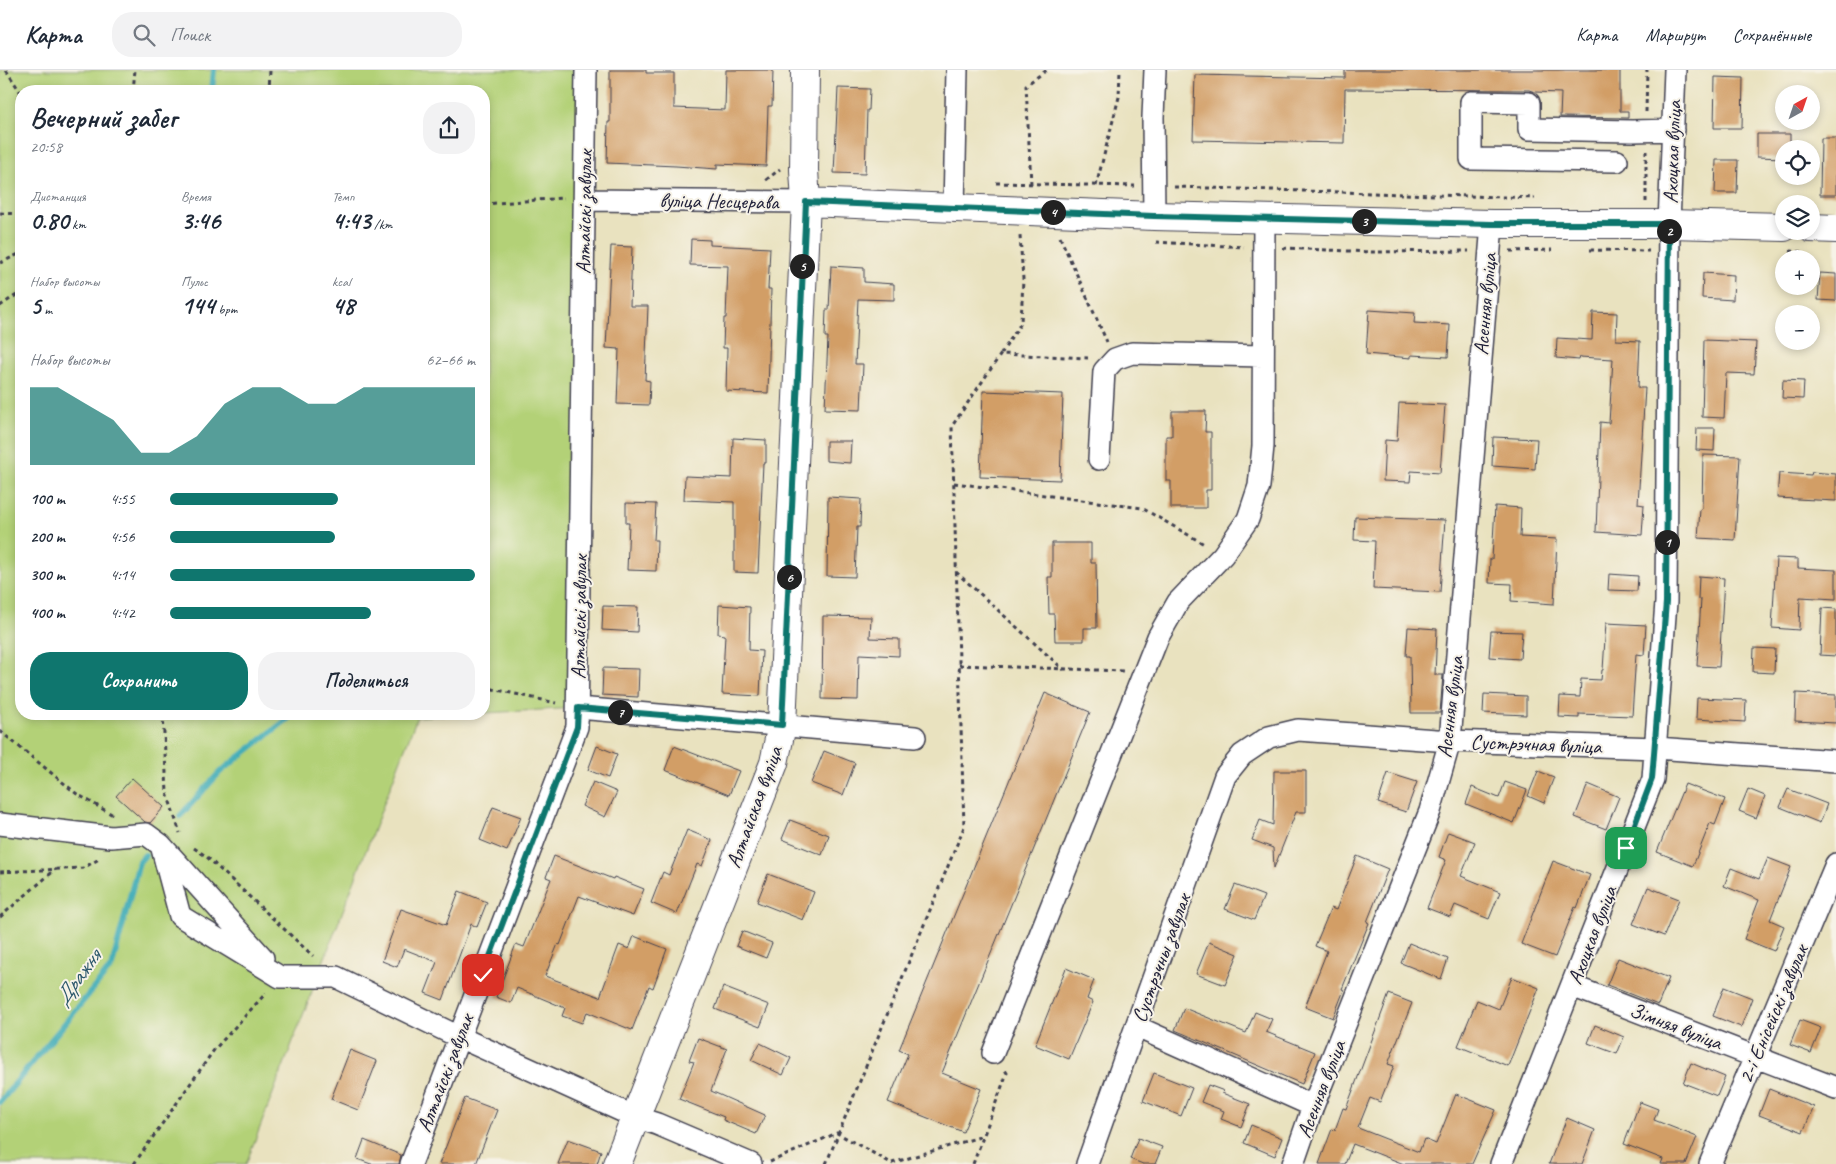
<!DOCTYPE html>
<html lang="ru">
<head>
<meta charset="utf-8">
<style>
	body { margin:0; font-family:Caveat,sans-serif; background:#f2f2f3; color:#1f2937; height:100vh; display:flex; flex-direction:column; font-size:19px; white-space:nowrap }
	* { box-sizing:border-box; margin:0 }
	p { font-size:16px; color:#747a83 }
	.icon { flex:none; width:28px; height:28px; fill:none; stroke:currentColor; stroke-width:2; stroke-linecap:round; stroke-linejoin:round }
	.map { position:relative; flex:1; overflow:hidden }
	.panel { position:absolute; left:15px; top:15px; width:475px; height:635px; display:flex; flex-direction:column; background:#fff; border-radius:20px; box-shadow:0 2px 8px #0003 }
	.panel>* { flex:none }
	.needle { width:32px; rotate:40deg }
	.fabs { position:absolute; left:1775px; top:15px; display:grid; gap:10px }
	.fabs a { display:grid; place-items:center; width:45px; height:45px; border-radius:50%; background:#fff; box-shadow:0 2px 8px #0003; font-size:25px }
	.pin { position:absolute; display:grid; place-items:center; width:42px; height:42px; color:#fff; margin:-21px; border-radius:10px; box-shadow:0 2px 8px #0006 }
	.km { position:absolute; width:25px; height:25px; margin:-12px; border-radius:50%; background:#222; color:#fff; font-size:14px; line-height:25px; text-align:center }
	.round { display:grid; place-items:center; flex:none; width:52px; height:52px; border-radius:20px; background:#f2f2f3 }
	.head { display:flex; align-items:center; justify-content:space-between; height:85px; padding:0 15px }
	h1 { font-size:28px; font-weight:800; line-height:38px }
	.figures { display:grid; grid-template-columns:repeat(3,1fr); gap:8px; height:85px; padding:5px 15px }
	.figures div { display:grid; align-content:center }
	.figures b { font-size:25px; font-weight:800 }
	.figures small { font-size:14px; font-weight:400 }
	.figures p { font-size:14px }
	.chart { height:140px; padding:10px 15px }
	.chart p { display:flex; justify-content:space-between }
	.chart svg { width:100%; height:90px; margin-top:5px; fill:#0f766e; opacity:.7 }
	.cta { display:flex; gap:10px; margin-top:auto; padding:10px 15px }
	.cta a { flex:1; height:58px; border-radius:20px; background:#0f766e; color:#fff; font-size:20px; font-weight:800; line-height:58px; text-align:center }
	.cta a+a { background:#f2f2f3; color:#1f2937 }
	ul { padding:0 15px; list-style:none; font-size:16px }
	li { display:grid; grid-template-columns:80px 60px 1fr; align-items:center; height:38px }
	li i { height:12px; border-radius:6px; background:#0f766e }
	header { display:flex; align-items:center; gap:30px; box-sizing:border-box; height:70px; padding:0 25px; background:#fff; border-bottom:1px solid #e0e1e3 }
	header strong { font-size:24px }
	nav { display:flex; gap:28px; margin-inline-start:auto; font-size:18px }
	.search { width:350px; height:45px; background:#f2f2f3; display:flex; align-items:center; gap:12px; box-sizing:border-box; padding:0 18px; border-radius:20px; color:#747a83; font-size:19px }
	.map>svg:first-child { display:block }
</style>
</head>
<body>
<header>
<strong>Карта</strong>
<div class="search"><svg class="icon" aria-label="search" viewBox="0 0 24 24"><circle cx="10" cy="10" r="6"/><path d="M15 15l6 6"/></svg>Поиск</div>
<nav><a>Карта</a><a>Маршрут</a><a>Сохранённые</a></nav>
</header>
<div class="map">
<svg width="1836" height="1094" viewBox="0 0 1836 1094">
	<rect width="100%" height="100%" fill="#f7f3e8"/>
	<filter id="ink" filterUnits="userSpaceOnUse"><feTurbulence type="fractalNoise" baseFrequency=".02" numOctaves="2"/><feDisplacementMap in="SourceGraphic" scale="10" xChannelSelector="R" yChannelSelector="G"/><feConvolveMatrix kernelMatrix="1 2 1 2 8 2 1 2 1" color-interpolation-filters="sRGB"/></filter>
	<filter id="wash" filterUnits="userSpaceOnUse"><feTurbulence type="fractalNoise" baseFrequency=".0096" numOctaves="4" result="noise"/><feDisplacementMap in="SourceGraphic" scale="20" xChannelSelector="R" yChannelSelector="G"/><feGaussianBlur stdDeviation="1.12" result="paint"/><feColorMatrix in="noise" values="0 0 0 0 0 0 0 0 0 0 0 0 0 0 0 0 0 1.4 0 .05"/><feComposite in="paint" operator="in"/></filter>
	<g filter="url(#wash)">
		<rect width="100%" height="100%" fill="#e9e2bf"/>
		<path fill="#b3d177" stroke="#6a7a59" d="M 0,0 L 590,0 L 578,638 L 484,643 L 484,21 L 21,21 L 21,644 L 470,644 L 417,647 L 246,1094 L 0,1094 Z"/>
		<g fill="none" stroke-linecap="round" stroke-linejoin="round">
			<path stroke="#3aaab6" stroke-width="6" d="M 212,21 L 214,0
				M 180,746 L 220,702 L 294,644
				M 0,1032 L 112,896 L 139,792 L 145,785"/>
		</g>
		<g id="blocks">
			<path fill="#d29e66" d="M 610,0 L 646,0 L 646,3 L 674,3 L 674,38 L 725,40 L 726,0 L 773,0 L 772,36 L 768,36 L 766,96 L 717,94 L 717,99 L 676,96 L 607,93 L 608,52 L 610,52 Z
				M 1345,0 L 1620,0 L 1620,41 L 1628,41 L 1628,48 L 1560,47 L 1561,23 L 1535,22 L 1529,20 L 1345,19 L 1344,73 L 1193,70 L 1195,5 L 1345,8 Z
				M 1715,7 L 1743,8 L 1742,58 L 1714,58 Z
				M 838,18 L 870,19 L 869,40 L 867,40 L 865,104 L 834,103 Z
				M 1757,64 L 1790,64 L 1790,79 L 1784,79 L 1784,88 L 1757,87 Z
				M 1821,68 L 1836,68 L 1836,125 L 1820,125 Z
				M 1716,90 L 1738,90 L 1737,123 L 1715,123 Z
				M 691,169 L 710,170 L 710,175 L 770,178 L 768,219 L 771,219 L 768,323 L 726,321 L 727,278 L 723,278 L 724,248 L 726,248 L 728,196 L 690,195 Z
				M 611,176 L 632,177 L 630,236 L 648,236 L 645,310 L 650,311 L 649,335 L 617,334 L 619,279 L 606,278 Z
				M 831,196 L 864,198 L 864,212 L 894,214 L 894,230 L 858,229 L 855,294 L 863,294 L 861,340 L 825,339 L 828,267 L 825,267 L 826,240 L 829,240 Z
				M 1703,203 L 1734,205 L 1733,230 L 1702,228 Z
				M 1820,203 L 1836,204 L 1836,231 L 1818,230 Z
				M 1369,240 L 1415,243 L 1414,253 L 1450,255 L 1448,287 L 1411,285 L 1411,288 L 1366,284 Z
				M 1593,242 L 1617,243 L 1616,270 L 1640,271 L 1638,318 L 1645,318 L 1638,434 L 1644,435 L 1642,465 L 1596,462 L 1600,352 L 1609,353 L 1613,289 L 1580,287 L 1579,290 L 1556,288 L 1557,268 L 1592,270 Z
				M 1704,270 L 1756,272 L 1754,304 L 1726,303 L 1724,348 L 1702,347 Z
				M 1783,310 L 1804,311 L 1803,329 L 1782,328 Z
				M 983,321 L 1063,324 L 1060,410 L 980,407 Z
				M 1399,333 L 1445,335 L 1440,403 L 1411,401 L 1410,412 L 1383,411 L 1385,370 L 1397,371 Z
				M 1172,341 L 1206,341 L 1205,362 L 1211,362 L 1211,420 L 1206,420 L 1206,438 L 1171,438 L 1171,411 L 1166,411 L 1166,366 L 1172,366 Z
				M 1697,358 L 1715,358 L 1714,381 L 1696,380 Z
				M 1493,367 L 1537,369 L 1535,399 L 1492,396 Z
				M 733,368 L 766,370 L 766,393 L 763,393 L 758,503 L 734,502 L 734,432 L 684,430 L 685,406 L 732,408 Z
				M 826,371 L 851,371 L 850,393 L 826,391 Z
				M 1703,385 L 1740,386 L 1735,470 L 1698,468 L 1700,439 L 1702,439 Z
				M 1812,402 L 1836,404 L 1836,431 L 1777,428 L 1779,403 L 1811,405 Z
				M 828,427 L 861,429 L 860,457 L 857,457 L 855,507 L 827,506 Z
				M 626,433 L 656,434 L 654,470 L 657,470 L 656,501 L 627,500 L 629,453 L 626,453 Z
				M 1495,436 L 1521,438 L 1520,467 L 1557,469 L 1554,534 L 1511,531 L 1512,514 L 1489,513 L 1490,489 L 1492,489 Z
				M 1355,447 L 1445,450 L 1440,522 L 1373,519 L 1375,471 L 1354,470 Z
				M 1052,473 L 1091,473 L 1091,493 L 1096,493 L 1097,558 L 1084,558 L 1084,571 L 1055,571 L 1054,544 L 1049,544 L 1048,507 L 1052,507 Z
				M 1776,488 L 1798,489 L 1798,498 L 1836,500 L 1836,529 L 1800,527 L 1799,560 L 1772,558 Z
				M 1609,504 L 1638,506 L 1637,521 L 1608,520 Z
				M 1699,506 L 1724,508 L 1719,597 L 1697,596 L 1701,529 L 1698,529 Z
				M 719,535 L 750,537 L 749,580 L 762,581 L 760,626 L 722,624 L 725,565 L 718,564 Z
				M 603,536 L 638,537 L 637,562 L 602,560 Z
				M 1822,538 L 1836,539 L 1836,586 L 1820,585 Z
				M 823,546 L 871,547 L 870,568 L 899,569 L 899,586 L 859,584 L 858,630 L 822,629 Z
				M 1606,553 L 1646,555 L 1644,585 L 1636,584 L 1632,646 L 1579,644 L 1579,648 L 1559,647 L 1560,626 L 1580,627 L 1581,609 L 1601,610 L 1602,600 L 1603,600 Z
				M 1408,557 L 1437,559 L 1435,605 L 1443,605 L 1440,643 L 1411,643 L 1410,586 L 1406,586 Z
				M 1491,561 L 1522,562 L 1520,589 L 1489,587 Z
				M 1754,578 L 1775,579 L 1774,603 L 1753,602 Z
				M 603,598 L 639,599 L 638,627 L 602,625 Z
				M 1045,623 L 1090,642 L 942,1003 L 981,1019 L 963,1062 L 888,1032 L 908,984 L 899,980 Z
				M 1796,623 L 1836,625 L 1836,653 L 1795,651 Z
				M 1484,624 L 1526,626 L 1526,645 L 1483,643 Z
				M 1697,628 L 1746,630 L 1745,652 L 1696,649 Z
				M 597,676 L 617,684 L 608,708 L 588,700 Z
				M 674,676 L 739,701 L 729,725 L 665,700 Z
				M 824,681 L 855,693 L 843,725 L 811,713 Z
				M 1274,701 L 1306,701 L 1306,742 L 1296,742 L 1274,798 L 1273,778 L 1252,770 L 1260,750 L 1273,755 Z
				M 1538,701 L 1554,707 L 1544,733 L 1528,726 Z
				M 1388,703 L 1417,712 L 1406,742 L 1378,733 Z
				M 132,708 L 164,737 L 150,753 L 145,752 L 116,726 Z
				M 593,712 L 617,722 L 605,747 L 582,736 Z
				M 1505,712 L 1527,720 L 1514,753 L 1466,734 L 1472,717 L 1499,728 Z
				M 1588,714 L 1619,727 L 1606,759 L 1575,747 Z
				M 1685,714 L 1725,729 L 1715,755 L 1710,753 L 1693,796 L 1657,782 Z
				M 1748,719 L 1765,726 L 1756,748 L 1739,741 Z
				M 1788,719 L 1827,734 L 1820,753 L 1780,737 Z
				M 493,737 L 521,747 L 507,781 L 480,770 Z
				M 790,750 L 829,765 L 822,785 L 782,769 Z
				M 687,760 L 712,770 L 702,796 L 697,794 L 677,844 L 651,833 L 663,802 L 669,805 Z
				M 1448,762 L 1475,772 L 1461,806 L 1500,822 L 1489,849 L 1455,835 L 1450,847 L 1427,838 L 1446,790 L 1439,787 Z
				M 554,786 L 613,809 L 614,807 L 644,819 L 633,846 L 579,826 L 560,875 L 558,874 L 545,906 L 600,927 L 619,875 L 629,879 L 634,866 L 667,879 L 653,918 L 649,916 L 632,960 L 587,942 L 582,953 L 562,946 L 565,938 L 517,918 L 511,933 L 496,927 L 516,874 L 524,877 L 551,809 L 546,807 Z
				M 1357,786 L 1388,799 L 1367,852 L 1369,853 L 1342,919 L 1344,920 L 1333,948 L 1305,937 L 1327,881 L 1315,876 L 1331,838 L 1336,840 Z
				M 1768,788 L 1791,797 L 1770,850 L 1784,856 L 1774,881 L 1744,869 L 1759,830 L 1724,816 L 1731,798 L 1759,809 Z
				M 1553,791 L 1590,805 L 1577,838 L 1575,837 L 1555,887 L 1521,874 Z
				M 768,804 L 814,822 L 803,850 L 757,832 Z
				M 1235,815 L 1264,826 L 1254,850 L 1225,839 Z
				M 1648,817 L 1679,829 L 1664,866 L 1633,854 Z
				M 459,821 L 487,832 L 477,857 L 471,854 L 443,930 L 425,923 L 437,892 L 404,879 L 397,897 L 382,891 L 401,839 L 446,855 Z
				M 742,861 L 772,873 L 766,888 L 736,876 Z
				M 1209,872 L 1238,884 L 1225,915 L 1196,904 Z
				M 1409,873 L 1448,889 L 1441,909 L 1401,893 Z
				M 1618,888 L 1669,908 L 1658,935 L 1607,915 Z
				M 1066,898 L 1094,910 L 1087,929 L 1093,932 L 1069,989 L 1035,975 Z
				M 1512,907 L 1539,918 L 1508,996 L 1458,976 L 1477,930 L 1499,939 Z
				M 723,917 L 769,935 L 760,957 L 715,939 Z
				M 1724,917 L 1752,928 L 1741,957 L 1713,946 Z
				M 1389,924 L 1412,933 L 1388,994 L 1394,996 L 1380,1032 L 1370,1028 L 1358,1058 L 1419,1082 L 1424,1069 L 1436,1074 L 1456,1024 L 1496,1040 L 1472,1094 L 1404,1094 L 1353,1074 L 1345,1094 L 1319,1094 L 1332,1059 L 1335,1060 L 1343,1038 L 1346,1039 Z
				M 1184,938 L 1246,963 L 1255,942 L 1272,949 L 1266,962 L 1315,982 L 1302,1014 L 1175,960 Z
				M 1800,950 L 1821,958 L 1811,983 L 1790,975 Z
				M 1595,955 L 1624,967 L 1617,984 L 1588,973 Z
				M 698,968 L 727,979 L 711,1021 L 765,1045 L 756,1064 L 723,1050 L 724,1047 L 679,1029 L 694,992 L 689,991 Z
				M 760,973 L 791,988 L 783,1005 L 751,990 Z
				M 350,980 L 377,991 L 358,1040 L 331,1029 Z
				M 1691,993 L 1725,1007 L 1717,1026 L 1683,1013 Z
				M 1154,1003 L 1192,1018 L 1181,1046 L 1143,1031 Z
				M 1208,1015 L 1224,1021 L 1222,1023 L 1250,1034 L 1241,1057 L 1221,1049 L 1224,1041 L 1201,1032 Z
				M 1769,1019 L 1814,1037 L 1803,1062 L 1759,1045 Z
				M 465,1028 L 497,1040 L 476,1094 L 439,1094 Z
				M 1640,1032 L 1658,1039 L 1654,1050 L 1697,1067 L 1686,1094 L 1661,1094 L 1663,1089 L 1624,1074 Z
				M 1567,1048 L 1595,1060 L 1582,1094 L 1549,1094 Z
				M 1251,1055 L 1282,1068 L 1275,1086 L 1244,1073 Z
				M 1138,1068 L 1162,1077 L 1155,1094 L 1143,1094 L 1130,1089 Z
				M 568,1069 L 601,1081 L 597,1094 L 558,1094 Z
				M 364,1070 L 401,1085 L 399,1094 L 371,1094 L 357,1089 Z"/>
		</g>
	</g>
	<g filter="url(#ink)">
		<use href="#blocks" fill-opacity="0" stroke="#403f4f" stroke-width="1"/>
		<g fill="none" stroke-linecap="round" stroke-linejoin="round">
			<defs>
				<path id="minor" d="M 1617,91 L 1471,89 L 1471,32 L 1529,33 L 1529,59 L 1632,61 L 1673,60
					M 584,130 L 806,132
					M 954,138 L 957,0
					M 1154,146 L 1153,47 L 1155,0
					M 1099,389 L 1104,301 L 1115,289 L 1132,283 L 1263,286
					M 578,638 L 915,667
					M 0,754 L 111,767 L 146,764 L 161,775 L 263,888
					M 161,775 L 180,846 L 280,907 L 336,907 L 459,967 L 635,1047 L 657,1054 L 751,1094
					M 1572,916 L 1836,1018
					M 1137,957 L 1313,1036
					M 993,983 L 1158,567 L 1178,532 L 1223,485 L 1248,449 L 1259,416 L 1263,376 L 1264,148
					M 411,1094 L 577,657 L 586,0
					M 1087,1094 L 1225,706 L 1242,685 L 1269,667 L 1298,660 L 1450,671 L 1656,678 L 1836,691
					M 1293,1094 L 1313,1036 L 1430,741 L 1450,671 L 1492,154
					M 1501,1094 L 1653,709 L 1666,532 L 1669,154 L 1675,0
					M 1710,1094 L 1836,794"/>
				<path id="major" d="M 806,132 L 1154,146 L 1492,154 L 1669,154 L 1784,157
					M 1811,158 L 1836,159
					M 617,1094 L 774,693 L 782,655 L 806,132 L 804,100 L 805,0"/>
			</defs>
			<use href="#minor" stroke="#403f4f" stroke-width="24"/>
			<use href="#major" stroke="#403f4f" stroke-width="30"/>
			<path stroke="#403f4f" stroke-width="3" stroke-dasharray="4 4" stroke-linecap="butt" d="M 6,0 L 21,23
				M 133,21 L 135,0
				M 269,21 L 270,0
				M 1646,42 L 1647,0
				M 766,110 L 780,99
				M 996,113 L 1135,116
				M 1031,114 L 1026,15 L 1047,0
				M 1096,116 L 1119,27 L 1120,0
				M 1174,117 L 1535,128
				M 1646,132 L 1646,81
				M 484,134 L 564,128
				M 0,143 L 21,144
				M 1060,167 L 1107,272
				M 1156,172 L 1244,177
				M 1283,178 L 1371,182 L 1469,181
				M 1590,180 L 1649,181
				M 1510,181 L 1552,180
				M 1790,181 L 1804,182
				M 0,193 L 21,183
				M 0,236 L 21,222
				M 1001,284 L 1021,253 L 1023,209 L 1020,166
				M 954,413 L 1142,438 L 1204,474
				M 956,502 L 1064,600
				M 959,595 L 1124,601
				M 484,617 L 556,633
				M 163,644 L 167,723 L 180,763
				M 0,661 L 77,724 L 113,745
				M 194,778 L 207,787 L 313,886
				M 0,802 L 83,798 L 101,788
				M 0,847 L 56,799
				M 770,1092 L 837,1063 L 893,1094
				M 892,1093 L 983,1066
				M 134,1094 L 214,980 L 266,923
				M 826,1094 L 964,757 L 952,356 L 1001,284 L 1088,288
				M 973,1094 L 1007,1003 L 1005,1000"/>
			<use href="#minor" stroke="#fff" stroke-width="21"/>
			<use href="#major" stroke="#fff" stroke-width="28"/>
		</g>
	</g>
	<g fill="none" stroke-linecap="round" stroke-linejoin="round" filter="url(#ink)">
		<defs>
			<path id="route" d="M 483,905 L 577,657 L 578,638 L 782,655 L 806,132 L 1154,146 L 1492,154 L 1669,154 L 1666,532 L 1652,709 L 1626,778"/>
		</defs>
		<use href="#route" stroke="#fff" stroke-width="10"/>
		<use href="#route" stroke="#0f766e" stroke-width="6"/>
	</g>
	<g text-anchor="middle" stroke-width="4" stroke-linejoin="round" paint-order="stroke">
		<g font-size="21" fill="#22223b" stroke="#f7f3e8">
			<text transform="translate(1672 82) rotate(-88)" y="7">Ахоцкая вуліца</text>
			<text transform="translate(719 131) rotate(1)" y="7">вуліца Несцерава</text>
			<text transform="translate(584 142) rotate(-89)" y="7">Алтайскі завулак</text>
			<text transform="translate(1485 234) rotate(-85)" y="7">Асенняя вуліца</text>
			<text transform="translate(579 547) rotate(-89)" y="7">Алтайскі завулак</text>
			<text transform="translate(1450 637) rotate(-83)" y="7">Асенняя вуліца</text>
			<text transform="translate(1536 674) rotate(2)" y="7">Сустрэчная вуліца</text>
			<text transform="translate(754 737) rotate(-70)" y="7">Алтайская вуліца</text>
			<text transform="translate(1592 865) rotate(-69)" y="7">Ахоцкая вуліца</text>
			<text transform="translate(1161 888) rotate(-70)" y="7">Сустрэчны завулак</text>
			<text transform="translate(1773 944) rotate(-67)" y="7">2-і Енісейскі завулак</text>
			<text transform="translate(1676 956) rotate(21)" y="7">Зімняя вуліца</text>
			<text transform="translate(445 1003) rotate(-69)" y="7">Алтайскі завулак</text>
			<text transform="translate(1321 1019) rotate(-69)" y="7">Асенняя вуліца</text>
		</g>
		<g font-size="22" font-style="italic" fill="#2c586c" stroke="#f7f3e8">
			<text transform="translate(77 907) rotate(-54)" y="8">Дражня</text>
		</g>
	</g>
</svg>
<div class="fabs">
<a><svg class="needle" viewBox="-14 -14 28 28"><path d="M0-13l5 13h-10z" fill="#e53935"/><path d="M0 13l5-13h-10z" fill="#747a83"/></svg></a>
<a><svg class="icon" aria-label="locate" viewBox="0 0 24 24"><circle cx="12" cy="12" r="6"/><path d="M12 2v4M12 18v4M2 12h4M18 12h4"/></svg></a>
<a><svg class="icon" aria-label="layers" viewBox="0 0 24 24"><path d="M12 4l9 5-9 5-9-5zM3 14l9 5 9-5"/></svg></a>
<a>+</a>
<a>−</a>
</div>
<div class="pin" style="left:1626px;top:778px;background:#1e9e55"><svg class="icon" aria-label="arrive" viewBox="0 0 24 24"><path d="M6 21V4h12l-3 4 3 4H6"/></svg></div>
<div class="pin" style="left:483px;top:905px;background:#d93025"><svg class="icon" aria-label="check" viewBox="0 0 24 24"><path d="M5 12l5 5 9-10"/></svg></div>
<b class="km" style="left:1667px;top:472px">1</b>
<b class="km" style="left:1669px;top:161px">2</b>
<b class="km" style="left:1364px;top:151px">3</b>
<b class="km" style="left:1053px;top:142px">4</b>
<b class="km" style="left:802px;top:196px">5</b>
<b class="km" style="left:789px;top:507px">6</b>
<b class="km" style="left:620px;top:642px">7</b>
<section class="panel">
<div class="head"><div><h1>Вечерний забег</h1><p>20:58</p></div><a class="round"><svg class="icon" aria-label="share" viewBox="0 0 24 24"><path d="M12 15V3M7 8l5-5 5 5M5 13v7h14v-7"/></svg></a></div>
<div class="figures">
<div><p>Дистанция</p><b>0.80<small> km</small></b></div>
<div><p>Время</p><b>3:46</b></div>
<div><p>Темп</p><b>4:43<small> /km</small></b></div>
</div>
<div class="figures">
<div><p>Набор высоты</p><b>5<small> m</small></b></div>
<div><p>Пульс</p><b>144<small> bpm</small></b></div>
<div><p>kcal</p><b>48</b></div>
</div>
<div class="chart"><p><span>Набор высоты</span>62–66 m</p>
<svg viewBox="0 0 160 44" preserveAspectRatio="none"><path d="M0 44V6L10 6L20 14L30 22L40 38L50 38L60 30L70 14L80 6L90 6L100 14L110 14L120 6L130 6L140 6L150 6L160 6V44z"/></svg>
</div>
<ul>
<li><b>100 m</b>4:55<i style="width:55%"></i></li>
<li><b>200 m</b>4:56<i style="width:54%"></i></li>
<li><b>300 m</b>4:14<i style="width:100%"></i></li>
<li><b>400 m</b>4:42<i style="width:66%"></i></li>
</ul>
<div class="cta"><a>Сохранить</a><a>Поделиться</a></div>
</section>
</div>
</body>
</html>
